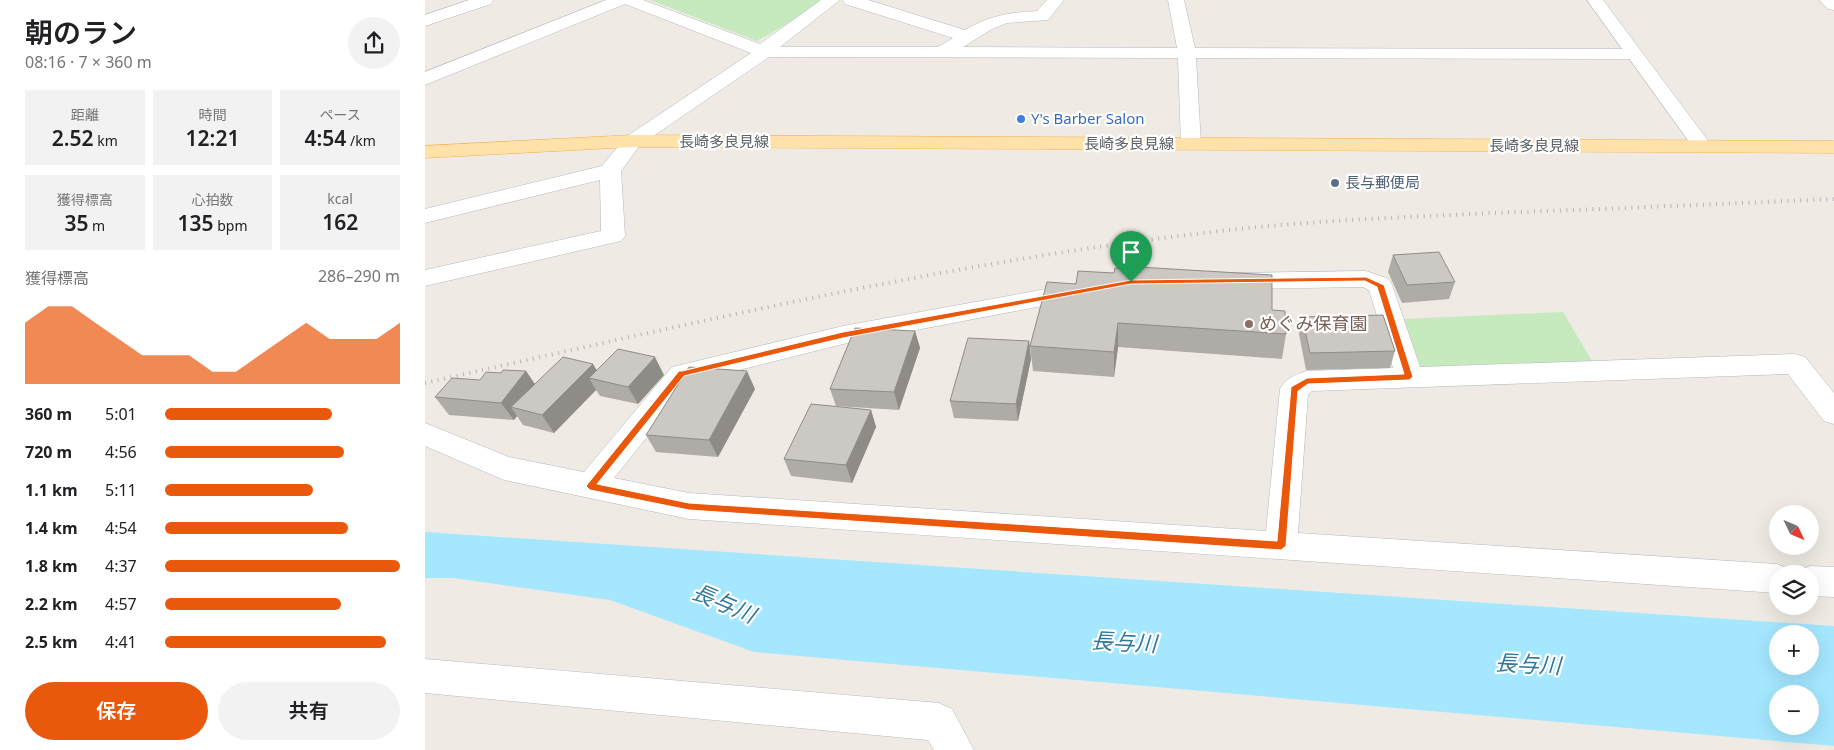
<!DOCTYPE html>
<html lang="ja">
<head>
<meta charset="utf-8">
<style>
	body { margin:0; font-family:"Noto Sans","Noto Sans JP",sans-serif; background:#f2f2f2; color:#202124; height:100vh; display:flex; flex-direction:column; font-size:19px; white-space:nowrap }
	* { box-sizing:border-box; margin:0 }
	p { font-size:16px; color:#757577 }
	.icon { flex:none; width:28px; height:28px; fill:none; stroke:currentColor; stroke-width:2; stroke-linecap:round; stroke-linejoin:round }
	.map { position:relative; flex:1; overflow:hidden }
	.sheet { display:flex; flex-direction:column; background:#fff; width:425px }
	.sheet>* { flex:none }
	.needle { width:32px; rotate:134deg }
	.buttons { position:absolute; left:1344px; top:505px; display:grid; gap:10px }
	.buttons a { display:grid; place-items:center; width:50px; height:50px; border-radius:50%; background:#fff; box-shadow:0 5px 20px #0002; font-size:25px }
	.pin { position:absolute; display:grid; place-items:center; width:42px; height:42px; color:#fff; margin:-51px -21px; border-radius:50% 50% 50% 0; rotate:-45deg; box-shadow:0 0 5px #0007 }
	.pin .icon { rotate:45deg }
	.round { display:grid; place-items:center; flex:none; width:52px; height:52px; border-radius:26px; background:#f2f2f2 }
	.head { display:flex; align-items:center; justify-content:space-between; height:85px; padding:0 25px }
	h1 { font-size:28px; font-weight:600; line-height:38px }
	.figures { display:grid; grid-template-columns:repeat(3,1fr); gap:8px; height:85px; padding:5px 25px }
	.figures div { display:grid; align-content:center; border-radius:0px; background:#f2f2f2; text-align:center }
	.figures b { font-size:21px; font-weight:600 }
	.figures small { font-size:14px; font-weight:400 }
	.figures p { font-size:14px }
	.chart { height:140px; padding:10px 25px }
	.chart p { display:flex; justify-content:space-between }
	.chart svg { width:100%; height:90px; margin-top:5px; fill:#ea580c; opacity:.7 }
	.cta { display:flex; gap:10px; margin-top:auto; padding:10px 25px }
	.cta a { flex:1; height:58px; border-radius:30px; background:#ea580c; color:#fff; font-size:20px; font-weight:600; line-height:58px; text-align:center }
	.cta a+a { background:#f2f2f2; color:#202124 }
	ul { padding:0 25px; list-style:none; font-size:16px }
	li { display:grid; grid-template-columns:80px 60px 1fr; align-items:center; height:38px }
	li i { height:12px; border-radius:6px; background:#ea580c }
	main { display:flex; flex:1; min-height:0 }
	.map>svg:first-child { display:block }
</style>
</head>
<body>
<main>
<section class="sheet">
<div class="head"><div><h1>朝のラン</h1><p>08:16 · 7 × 360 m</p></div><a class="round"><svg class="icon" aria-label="share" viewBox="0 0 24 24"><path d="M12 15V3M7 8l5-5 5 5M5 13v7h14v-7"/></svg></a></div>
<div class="figures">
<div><p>距離</p><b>2.52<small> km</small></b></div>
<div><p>時間</p><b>12:21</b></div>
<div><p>ペース</p><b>4:54<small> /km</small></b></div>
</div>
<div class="figures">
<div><p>獲得標高</p><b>35<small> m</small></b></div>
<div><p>心拍数</p><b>135<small> bpm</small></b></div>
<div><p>kcal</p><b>162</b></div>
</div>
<div class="chart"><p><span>獲得標高</span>286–290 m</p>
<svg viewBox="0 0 160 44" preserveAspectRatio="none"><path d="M0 44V14L10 6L20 6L30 14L40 22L50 30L60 30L70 30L80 38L90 38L100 30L110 22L120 14L130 22L140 22L150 22L160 14V44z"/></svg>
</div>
<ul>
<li><b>360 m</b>5:01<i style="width:71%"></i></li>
<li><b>720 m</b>4:56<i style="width:76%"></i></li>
<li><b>1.1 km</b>5:11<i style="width:63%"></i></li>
<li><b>1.4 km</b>4:54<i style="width:78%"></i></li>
<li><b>1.8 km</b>4:37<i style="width:100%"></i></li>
<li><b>2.2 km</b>4:57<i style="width:75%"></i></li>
<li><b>2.5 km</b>4:41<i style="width:94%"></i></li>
</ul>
<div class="cta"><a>保存</a><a>共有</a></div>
</section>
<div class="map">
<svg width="1409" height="750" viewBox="0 0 1409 750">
	<rect width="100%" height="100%" fill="#efebe4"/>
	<path fill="#c6e9be" d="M 225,0 L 397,0 L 392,7 L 332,41 Z
		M 1138,312 L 1167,361 L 997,370 L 977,319 Z"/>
	<path fill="#a4e7ff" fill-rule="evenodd" d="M 0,532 L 1409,626 L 1409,746 L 329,652 L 185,600 L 28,578 L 0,578 ZM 1352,634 L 1385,634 L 1385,666 L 1352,666 ZM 1352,694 L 1385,694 L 1385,726 L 1352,726 Z"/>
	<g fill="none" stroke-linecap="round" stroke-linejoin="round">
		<defs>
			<path id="minor" d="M 44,0 L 68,0 L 66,4 L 0,26 L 0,15 Z
				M 181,0 L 218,0 L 335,44 L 396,0 L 415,0 L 355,47 L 513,47 L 528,38 L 420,4 L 418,0 L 443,0 L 540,30 C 566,15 583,13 612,11 L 622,0 L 639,0 L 623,20 L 582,23 L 567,29 L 538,47 L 752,48 L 743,0 L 759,0 L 770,48 L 1208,49 L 1214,50 L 1217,54 L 1214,58 L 1208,59 L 771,58 L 776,144 L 773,148 L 766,150 L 759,148 L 756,144 L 753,58 L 344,57 L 215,145 L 196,171 L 200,236 L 196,241 L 0,286 L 0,270 L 176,231 L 175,180 L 0,223 L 0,209 L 177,166 L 201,137 L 326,53 L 200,4 L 0,85 L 0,72 Z
				M 1394,0 L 1409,0 L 1409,10 L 1403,9 Z
				M 941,271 L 964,279 L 967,285 L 995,367 L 1370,354 L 1380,357 L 1409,393 L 1409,424 L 1399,421 L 1363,374 L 887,391 L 883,394 L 873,533 L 1352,564 L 1364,569 L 1366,574 L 1352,574 L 1352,593 L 264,519 L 79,480 L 0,446 L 0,423 L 84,457 L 159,472 L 247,367 L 418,326 L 655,283 L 664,285 L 668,291 L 664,297 L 418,344 L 266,382 L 189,478 L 264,493 L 841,531 L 855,389 C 861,378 871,374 882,371 L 968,368 L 944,290 L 938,287 L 809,289 L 800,287 L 797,281 L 800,275 L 809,273 Z
				M 1385,566 L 1409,567 L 1409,597 L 1385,596 L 1385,574 L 1372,574 L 1373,571 Z
				M 0,659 L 514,703 L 527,709 L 549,750 L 509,750 L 503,740 L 0,693 Z"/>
			<path id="tertiary" d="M 1162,0 L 1178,0 L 1284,142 L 1287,146 L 1284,150 L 1277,152 L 1270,150 Z"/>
			<path id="primary" d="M 208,135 L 1409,141 L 1409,153 L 208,147 L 0,158 L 0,146 Z"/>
		</defs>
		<use href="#minor" stroke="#b4b8bc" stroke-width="1"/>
		<use href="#tertiary" stroke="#b4b8bc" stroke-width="1"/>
		<use href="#primary" stroke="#fbad51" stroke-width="1"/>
		<use href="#minor" fill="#fff" fill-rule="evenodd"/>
		<use href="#tertiary" fill="#fff" fill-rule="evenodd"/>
		<use href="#primary" fill="#ffe2a9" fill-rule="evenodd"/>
		<path stroke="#b3b4b5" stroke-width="4" stroke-dasharray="1 5.5" stroke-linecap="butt" d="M 0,383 C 272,322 545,257 823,228 C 903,220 985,217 1066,213 C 1180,209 1295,204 1409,199"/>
	</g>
	<path fill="#afaca8" d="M 968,255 L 1030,282 L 1024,299 L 977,303 L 963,272 Z
		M 651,284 L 847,310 L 861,334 L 857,359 L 693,347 L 689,377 L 608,371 L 605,346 Z
		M 877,317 L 970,351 L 965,368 L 881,370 L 874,334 Z
		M 490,331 L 495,348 L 474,410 L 411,406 L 405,389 Z
		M 604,341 L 606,359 L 593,421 L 529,418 L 525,401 Z
		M 172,370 L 239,375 L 213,404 L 175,396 L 171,390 L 129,433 L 98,425 L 92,416 L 89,420 L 24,415 L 10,397 L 55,380 L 76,373 L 101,371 L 110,384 Z
		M 330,389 L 293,457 L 231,452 L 221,435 Z
		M 446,410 L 451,427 L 427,483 L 366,476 L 359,459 Z"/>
	<path fill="#8f8c88" d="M 693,323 L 693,347 L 689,377 L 689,352 Z
		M 490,331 L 495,348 L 474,410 L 469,392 Z
		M 604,341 L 606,359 L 593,421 L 591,404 Z
		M 230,357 L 239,375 L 213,404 L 203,387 Z
		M 168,364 L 179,382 L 164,378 L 171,390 L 129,433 L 117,415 Z
		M 101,371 L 113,389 L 86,407 L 92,416 L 89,420 L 76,403 Z
		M 322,371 L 330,389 L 293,457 L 284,440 Z
		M 446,410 L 451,427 L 427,483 L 421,465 Z"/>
	<path fill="#ccc8c3" stroke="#8f8c88" d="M 1014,252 L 1030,282 L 982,285 L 968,255 Z
		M 713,267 L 847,275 L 847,310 L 860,311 L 861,334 L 693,323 L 689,352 L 605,346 L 622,282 L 651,284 L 653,271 L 689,273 L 690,268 L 713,270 Z
		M 958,315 L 970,351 L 885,353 L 877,317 Z
		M 430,328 L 490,331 L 469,392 L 405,389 Z
		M 543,338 L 604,341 L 591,404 L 525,401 Z
		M 193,349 L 230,357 L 203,387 L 164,378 Z
		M 138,357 L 168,364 L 117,415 L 86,407 Z
		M 264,367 L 322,371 L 284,440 L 221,435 Z
		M 78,370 L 101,371 L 76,403 L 10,397 L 27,378 L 55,380 L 61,372 L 76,373 Z
		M 386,404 L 446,410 L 421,465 L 359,459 Z"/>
	<path fill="#ea580c" stroke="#fff" fill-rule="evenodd" d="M 941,277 L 959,285 L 988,377 L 984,380 L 883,384 L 873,391 L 861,546 L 856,550 L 264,510 L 165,490 L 161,486 L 254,371 L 257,371 L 418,332 L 706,280 ZM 940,281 L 952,287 L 979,374 L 882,378 L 866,387 L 852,541 L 264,503 L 172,484 L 259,376 L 418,338 L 706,284 Z"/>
	<circle fill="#3f7fe0" stroke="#fff" stroke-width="2" cx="596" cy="119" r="5"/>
	<circle fill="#5c6f8a" stroke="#fff" stroke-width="2" cx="910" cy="183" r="5"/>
	<circle fill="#8d6e63" stroke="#fff" stroke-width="2" cx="824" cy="324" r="5"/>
	<g text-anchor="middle" stroke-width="4.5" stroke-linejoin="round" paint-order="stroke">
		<g font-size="15" fill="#366cbe" stroke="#fff" text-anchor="start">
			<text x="606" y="124">Y's Barber Salon</text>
		</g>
		<g font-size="15" fill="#5c6265" stroke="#fff">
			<text x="299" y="147">長崎多良見線</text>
			<text x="704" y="149">長崎多良見線</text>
			<text x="1109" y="151">長崎多良見線</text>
		</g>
		<g font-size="15" fill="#4e5e75" stroke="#fff" text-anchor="start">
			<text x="920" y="188">長与郵便局</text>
		</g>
		<g font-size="18" fill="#785e54" stroke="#fff" text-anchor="start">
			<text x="834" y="330">めぐみ保育園</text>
		</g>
		<g font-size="22" font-style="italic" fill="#32799c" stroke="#fff">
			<text transform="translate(299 603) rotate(23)" y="8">長与川</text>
			<text transform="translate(699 642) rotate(3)" y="8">長与川</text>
			<text transform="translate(1103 664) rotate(3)" y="8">長与川</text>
		</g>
	</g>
</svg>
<div class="buttons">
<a><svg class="needle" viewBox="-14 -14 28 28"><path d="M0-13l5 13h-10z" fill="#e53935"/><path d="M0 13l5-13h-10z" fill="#757577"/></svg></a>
<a><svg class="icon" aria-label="layers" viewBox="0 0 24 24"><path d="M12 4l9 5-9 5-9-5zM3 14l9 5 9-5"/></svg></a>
<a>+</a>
<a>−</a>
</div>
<div class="pin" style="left:706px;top:282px;background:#1e9e55"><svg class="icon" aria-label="arrive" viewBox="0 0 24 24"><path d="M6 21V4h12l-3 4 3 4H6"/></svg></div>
</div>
</main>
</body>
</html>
